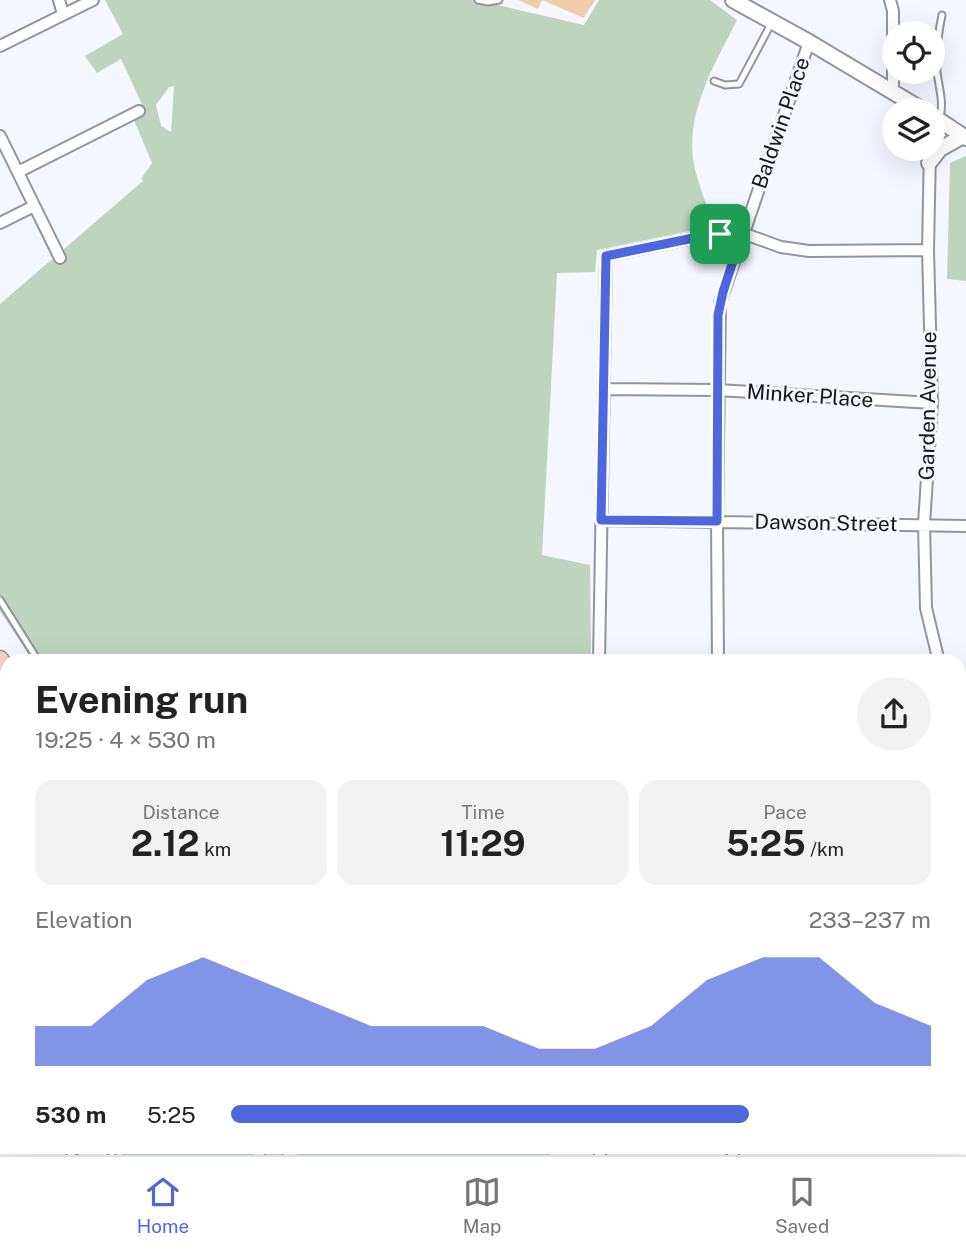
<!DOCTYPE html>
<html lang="en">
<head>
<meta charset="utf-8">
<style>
	body { margin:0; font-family:"Public Sans",sans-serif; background:#f2f2f2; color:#222; height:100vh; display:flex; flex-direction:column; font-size:26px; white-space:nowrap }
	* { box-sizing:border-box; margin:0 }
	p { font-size:23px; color:#767676 }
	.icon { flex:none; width:38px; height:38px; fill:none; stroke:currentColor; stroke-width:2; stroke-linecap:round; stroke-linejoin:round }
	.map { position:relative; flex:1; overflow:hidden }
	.details { position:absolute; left:0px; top:654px; width:966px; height:500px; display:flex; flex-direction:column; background:#fff; border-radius:21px 21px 0 0; box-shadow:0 7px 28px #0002 }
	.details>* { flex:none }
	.controls { position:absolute; left:882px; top:21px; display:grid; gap:14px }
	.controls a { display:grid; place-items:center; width:63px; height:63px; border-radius:50%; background:#fff; box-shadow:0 7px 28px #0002; font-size:35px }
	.pin { position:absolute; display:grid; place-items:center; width:60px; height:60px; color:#fff; margin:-30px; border-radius:14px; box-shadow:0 4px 10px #0006 }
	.round { display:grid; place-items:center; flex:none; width:74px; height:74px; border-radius:37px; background:#f2f2f2 }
	.summary { display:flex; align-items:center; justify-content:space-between; height:119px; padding:0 35px }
	h1 { font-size:38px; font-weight:700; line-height:52px }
	.figures { display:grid; grid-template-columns:repeat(3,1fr); gap:10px; height:119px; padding:7px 35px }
	.figures div { display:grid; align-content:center; border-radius:18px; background:#f2f2f2; text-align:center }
	.figures b { font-size:35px; font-weight:700 }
	.figures small { font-size:19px; font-weight:400 }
	.figures p { font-size:19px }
	.chart { height:196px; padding:14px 35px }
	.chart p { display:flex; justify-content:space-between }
	.chart svg { width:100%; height:126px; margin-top:7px; fill:#4e67dc; opacity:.7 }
	ul { padding:0 35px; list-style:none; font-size:23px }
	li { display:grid; grid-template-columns:112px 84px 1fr; align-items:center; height:52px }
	li i { height:18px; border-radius:9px; background:#4e67dc }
	.dock { display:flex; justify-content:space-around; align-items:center; height:98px; border-top:2px solid #e0e0e0; background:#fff; font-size:19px; color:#767676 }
	.dock a { display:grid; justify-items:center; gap:4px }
	.dock .selected { color:#4e67dc }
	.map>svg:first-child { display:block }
</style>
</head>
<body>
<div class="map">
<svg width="966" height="1155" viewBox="0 0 966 1155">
	<rect width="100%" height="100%" fill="#f4f7ff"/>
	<path fill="#bed5bd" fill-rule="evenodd" d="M 105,0 L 476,0 L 584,25 L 599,0 L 710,0 L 737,20 C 716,62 687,109 693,158 C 695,177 708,207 714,226 L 597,250 L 595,272 L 557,273 L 542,555 L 590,565 L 591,661 L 33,661 L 0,611 L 0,304 L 143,181 L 141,179 L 152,163 L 134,120 L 146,113 L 121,59 L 97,73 L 85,56 L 123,34 ZM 174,86 L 174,87 L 171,132 L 161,126 L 156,105 L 169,87 Z
		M 966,156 L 966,281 L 947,279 L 950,163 Z
		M 959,839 L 966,841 L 966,1126 L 959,1126 Z
		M 120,1148 L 252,1148 L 254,1155 L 122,1155 Z
		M 295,1148 L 549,1148 L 550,1155 L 297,1155 Z"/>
	<path fill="#9cc7e6" d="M 7,764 L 7,822 L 0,825 L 0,770 Z"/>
	<path fill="#0003" d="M 546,0 L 595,0 L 584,16 Z
		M 0,695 L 7,704 L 7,727 L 0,732 Z"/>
	<path fill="#f0cca8" d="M 518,0 L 593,0 L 584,18 L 542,0 L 538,9 Z"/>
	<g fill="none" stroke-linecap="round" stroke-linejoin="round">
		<defs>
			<path id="service" d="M 478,0 L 488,2 L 499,0
				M 714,81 L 725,85 L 739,84 L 771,24
				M 940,118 C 944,102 939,88 937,72 C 936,53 938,34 942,15
				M 0,600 L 39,662
				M 0,853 L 7,856
				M 0,953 L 7,942
				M 111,1148 L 112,1155
				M 70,1155 L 80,1148"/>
			<path id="minor" d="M 59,0 L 63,14
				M 890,0 L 893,11 L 893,92
				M 0,46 L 93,0
				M 0,136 L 60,258
				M 930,149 L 928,250 L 932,403 L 924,524 L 926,608 L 939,662
				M 18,172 L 139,111
				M 0,223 L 34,206
				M 604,389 L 717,390 L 932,403
				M 601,520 L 966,526
				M 599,662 L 606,256 L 708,235 L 742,233 L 781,247 L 809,251 L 928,250
				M 718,662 L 717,521 L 720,303 L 809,42
				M 959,744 L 966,771
				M 599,1148 L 600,1155
				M 732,1148 L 733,1155"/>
			<path id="tertiary" d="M 733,0 L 809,42 L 923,110
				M 933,116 L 966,138
				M 929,163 L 940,149 L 963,136"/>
			<path id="secondary" d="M 0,659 L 7,670
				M 272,1148 L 274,1155"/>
		</defs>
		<use href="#service" stroke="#91959d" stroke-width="9"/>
		<use href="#minor" stroke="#91959d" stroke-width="14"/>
		<use href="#tertiary" stroke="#91959d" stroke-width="18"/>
		<use href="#secondary" stroke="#91959d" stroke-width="19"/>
		<use href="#service" stroke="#fff" stroke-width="5"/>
		<use href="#minor" stroke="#fff" stroke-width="10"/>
		<use href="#tertiary" stroke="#fff" stroke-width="14"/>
		<use href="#secondary" stroke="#f4d1c7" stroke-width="16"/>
	</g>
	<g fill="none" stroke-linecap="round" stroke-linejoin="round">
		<defs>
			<path id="route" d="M 742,233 L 723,292 L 718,315 L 717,521 L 601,520 L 606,256 L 708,235 Z"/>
		</defs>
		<use href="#route" stroke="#fff" stroke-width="14"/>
		<use href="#route" stroke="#4e67dc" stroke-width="9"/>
	</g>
	<g text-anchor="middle" stroke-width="6" stroke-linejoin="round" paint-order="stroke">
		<g font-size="21" fill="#141619" stroke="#f4f7ff">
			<text transform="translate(781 123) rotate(-71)" y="7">Baldwin Place</text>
			<text transform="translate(810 396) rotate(4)" y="7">Minker Place</text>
			<text transform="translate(928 406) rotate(-89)" y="7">Garden Avenue</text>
			<text transform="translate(826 523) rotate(1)" y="7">Dawson Street</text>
		</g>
	</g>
</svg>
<div class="controls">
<a><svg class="icon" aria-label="locate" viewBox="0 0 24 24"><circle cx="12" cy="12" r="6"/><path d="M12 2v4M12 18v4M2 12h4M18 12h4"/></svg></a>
<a><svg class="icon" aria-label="layers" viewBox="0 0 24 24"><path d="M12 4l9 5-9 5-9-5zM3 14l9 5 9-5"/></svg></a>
</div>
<div class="pin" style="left:720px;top:234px;background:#1e9e55"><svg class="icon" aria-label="arrive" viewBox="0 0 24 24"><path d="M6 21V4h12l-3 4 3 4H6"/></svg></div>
<section class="details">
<div class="summary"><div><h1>Evening run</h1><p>19:25 · 4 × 530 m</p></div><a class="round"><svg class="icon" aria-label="share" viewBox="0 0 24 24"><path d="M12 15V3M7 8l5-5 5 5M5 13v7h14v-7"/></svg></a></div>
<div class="figures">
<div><p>Distance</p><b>2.12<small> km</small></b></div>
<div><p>Time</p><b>11:29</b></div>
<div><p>Pace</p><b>5:25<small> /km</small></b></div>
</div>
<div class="chart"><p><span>Elevation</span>233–237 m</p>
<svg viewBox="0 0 160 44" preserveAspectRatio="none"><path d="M0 44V30L10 30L20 14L30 6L40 14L50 22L60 30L70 30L80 30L90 38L100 38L110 30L120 14L130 6L140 6L150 22L160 30V44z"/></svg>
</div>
<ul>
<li><b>530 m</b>5:25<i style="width:74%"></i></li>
</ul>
</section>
</div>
<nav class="dock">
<a class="selected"><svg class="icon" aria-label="home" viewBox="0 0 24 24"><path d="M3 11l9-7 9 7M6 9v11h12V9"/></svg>Home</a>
<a><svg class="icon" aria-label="map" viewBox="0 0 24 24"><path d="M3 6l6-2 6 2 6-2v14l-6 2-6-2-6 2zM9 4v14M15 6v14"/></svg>Map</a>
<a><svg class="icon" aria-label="saved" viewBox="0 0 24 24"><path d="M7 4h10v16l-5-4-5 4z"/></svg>Saved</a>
</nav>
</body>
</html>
